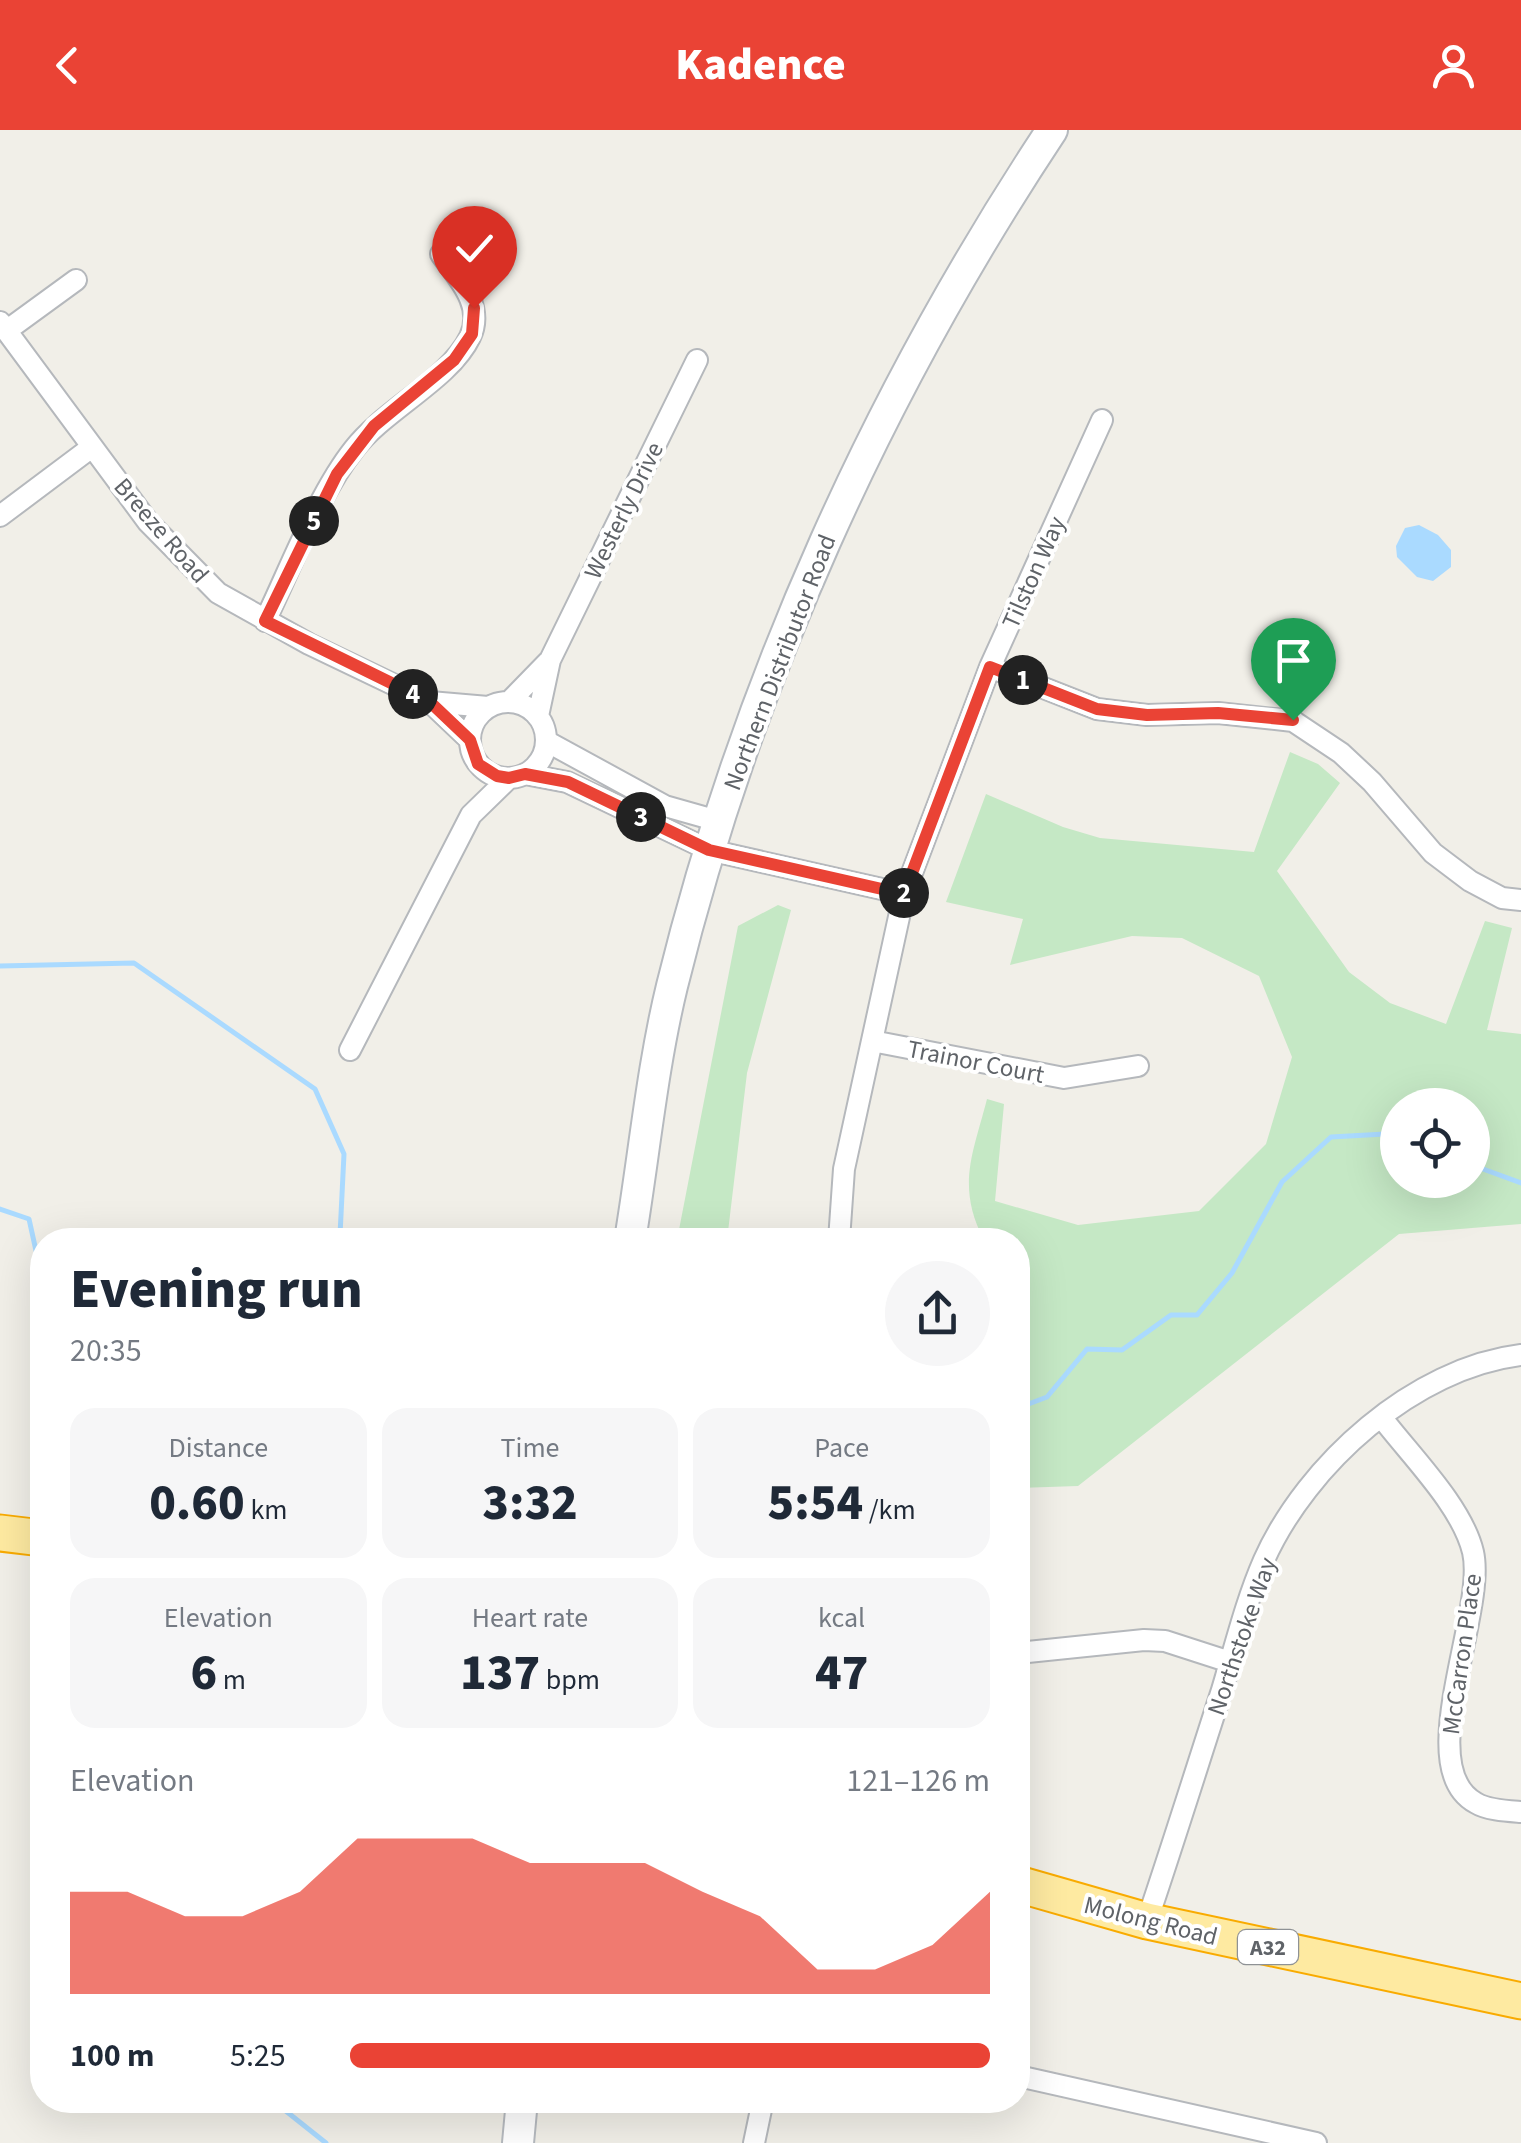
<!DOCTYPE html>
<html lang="en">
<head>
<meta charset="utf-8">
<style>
	body { margin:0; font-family:"Source Sans 3",sans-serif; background:#f6f6f7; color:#1f2937; height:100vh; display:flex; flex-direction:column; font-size:38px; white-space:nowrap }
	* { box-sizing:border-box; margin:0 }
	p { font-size:32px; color:#747a83 }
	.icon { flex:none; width:55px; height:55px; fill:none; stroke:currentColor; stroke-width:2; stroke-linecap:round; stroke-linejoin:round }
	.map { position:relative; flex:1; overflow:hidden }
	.drawer { position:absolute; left:30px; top:1098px; width:1000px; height:885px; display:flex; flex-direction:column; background:#fff; border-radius:40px; box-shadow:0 10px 40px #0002 }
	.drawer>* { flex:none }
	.buttons { position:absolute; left:1380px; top:958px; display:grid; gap:20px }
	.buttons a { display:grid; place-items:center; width:110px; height:110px; border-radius:50%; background:#fff; box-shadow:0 10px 40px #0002; font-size:50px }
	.pin { position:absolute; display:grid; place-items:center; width:85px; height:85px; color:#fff; margin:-102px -42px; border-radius:50% 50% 50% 0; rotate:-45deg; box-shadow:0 0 10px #0007 }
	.pin .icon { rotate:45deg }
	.km { position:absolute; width:50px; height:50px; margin:-25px; border-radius:50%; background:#222; color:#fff; font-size:28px; line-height:50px; text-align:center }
	.round { display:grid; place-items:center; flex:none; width:105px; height:105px; border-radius:52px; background:#f6f6f7 }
	.summary { display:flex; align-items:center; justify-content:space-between; height:170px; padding:0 40px }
	h1 { font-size:55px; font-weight:800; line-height:75px }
	.metrics { display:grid; grid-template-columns:repeat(3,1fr); gap:15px; height:170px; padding:10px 40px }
	.metrics div { display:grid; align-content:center; border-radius:25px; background:#f6f6f7; text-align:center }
	.metrics b { font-size:50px; font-weight:800 }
	.metrics small { font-size:28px; font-weight:400 }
	.metrics p { font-size:28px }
	.chart { height:280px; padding:20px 40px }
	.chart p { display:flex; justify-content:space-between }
	.chart svg { width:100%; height:180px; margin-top:10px; fill:#ea4335; opacity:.7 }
	ul { padding:0 40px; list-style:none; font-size:32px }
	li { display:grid; grid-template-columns:160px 120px 1fr; align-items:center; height:75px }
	li i { height:25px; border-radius:12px; background:#ea4335 }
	header { display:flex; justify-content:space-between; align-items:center; height:130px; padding:0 40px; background:#ea4335; color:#fff; font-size:45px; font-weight:800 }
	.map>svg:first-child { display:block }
</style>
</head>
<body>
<header><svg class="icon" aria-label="back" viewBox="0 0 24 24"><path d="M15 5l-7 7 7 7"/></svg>Kadence<svg class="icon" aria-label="person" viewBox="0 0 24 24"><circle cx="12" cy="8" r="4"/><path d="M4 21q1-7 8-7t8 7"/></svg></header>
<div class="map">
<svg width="1521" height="2013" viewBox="0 0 1521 2013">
	<rect width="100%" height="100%" fill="#f1efe8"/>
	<path fill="#c5e8c5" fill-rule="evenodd" d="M 1290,622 L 1318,634 L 1340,653 L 1277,741 L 1349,842 L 1390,873 L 1446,894 L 1485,791 L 1512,798 L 1487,900 L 1521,904 L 1521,1094 L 1399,1104 L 1078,1356 L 1018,1358 L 1018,1110 L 984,1110 C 956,1056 973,1024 987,969 L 1004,974 L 995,1071 L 1078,1095 L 1199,1081 L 1266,1014 L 1292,927 L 1259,846 L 1182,808 L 1132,806 L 1010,835 L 1023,789 L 946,772 L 986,664 L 1063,697 L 1100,708 L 1254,722 ZM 1398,975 L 1472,975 L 1472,1050 L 1398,1050 Z
		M 778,775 L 791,780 L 747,943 L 727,1110 L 677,1110 L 738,796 Z"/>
	<path fill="#aadaff" d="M 1419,395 L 1438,405 L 1451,420 L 1451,437 L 1433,451 L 1417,447 L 1397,427 L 1396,416 L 1405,398 Z"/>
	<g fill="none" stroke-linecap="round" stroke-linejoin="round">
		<path stroke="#aadaff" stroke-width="5" d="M 0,836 L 134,833 L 315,959 L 344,1024 L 340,1105 L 346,1110
			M 1472,1035 L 1521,1053
			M 0,1079 L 29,1089 L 42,1148
			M 1018,1278 L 1047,1267 L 1087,1219 L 1122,1220 L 1171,1185 L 1197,1185 L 1232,1143 L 1282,1052 L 1331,1007 L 1385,1004 L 1398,1008
			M 272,1970 L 326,2013"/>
		<defs>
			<path id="minor" d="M 0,192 L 148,392 L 218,463 L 309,514 L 430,572 L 470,610
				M 6,201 L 76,150
				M 0,386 L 92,317
				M 265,491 C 290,439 319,363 354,319 C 384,280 450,249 470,207 C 485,176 458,148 441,124
				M 990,537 L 1097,579 L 1147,585 L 1218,583 L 1293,591 L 1341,623 L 1372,652 L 1433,723 L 1470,751 L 1502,768 L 1521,770
				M 430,572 L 488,577
				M 509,572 L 548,532
				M470 610a38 38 0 1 1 76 0a38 38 0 1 1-76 0Z
				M 538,586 L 550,530 L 697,230
				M 546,611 L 665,676 L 718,691
				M 525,644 L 567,652 L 709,720 L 904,764
				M 872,911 L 1064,948 L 1138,936
				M 350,920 L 471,685 L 509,648
				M 839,1110 L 844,1039 L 904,764 L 990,537 L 1102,290
				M 1382,1288 C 1411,1326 1462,1376 1473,1422 C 1487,1482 1411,1638 1476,1673 C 1487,1680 1508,1681 1521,1682
				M 1018,1523 L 1144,1510 L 1165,1511 L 1230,1532
				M 1147,1791 C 1173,1714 1197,1637 1222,1560 C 1235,1517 1246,1471 1264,1430 C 1307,1334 1414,1238 1521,1225
				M 1018,1946 L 1316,2013
				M 754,2013 L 763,1970"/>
			<path id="secondary" d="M 630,1110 C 644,1026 652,938 672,856 C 747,551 879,261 1052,0
				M 518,2013 L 522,1970"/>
			<path id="trunk" d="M 0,1403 L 42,1408
				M 1018,1754 L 1147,1791 L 1521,1871"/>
		</defs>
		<use href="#minor" stroke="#b5b8bc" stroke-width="24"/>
		<use href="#secondary" stroke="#b6babf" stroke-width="34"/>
		<use href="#trunk" stroke="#f9ab00" stroke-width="39"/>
		<use href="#minor" stroke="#fff" stroke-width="20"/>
		<use href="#secondary" stroke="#fff" stroke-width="30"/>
		<use href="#trunk" stroke="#feeaa1" stroke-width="35"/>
	</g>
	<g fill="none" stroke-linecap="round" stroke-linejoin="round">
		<defs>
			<path id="route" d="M 474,178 L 472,204 L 454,230 L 374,296 L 337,344 L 265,491 L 430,572 L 470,610 L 478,634 L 497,646 L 509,648 L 525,644 L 568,652 L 709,720 L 904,764 L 990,537 L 1097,579 L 1147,585 L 1218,583 L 1293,590"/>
		</defs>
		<use href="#route" stroke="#fff" stroke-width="20"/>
		<use href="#route" stroke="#ea4335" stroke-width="12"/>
	</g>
	<g text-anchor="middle" stroke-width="8" stroke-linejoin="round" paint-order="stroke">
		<rect fill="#fff" stroke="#8f9295" stroke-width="2.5" x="1238" y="1800" width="60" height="34" rx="8"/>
		<g font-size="22" font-weight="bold" fill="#5f6368">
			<text x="1268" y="1825">A32</text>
		</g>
		<g font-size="25" fill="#5f6368" stroke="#fff">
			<text transform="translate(623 380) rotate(-64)" y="9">Westerly Drive</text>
			<text transform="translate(162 400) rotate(49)" y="9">Breeze Road</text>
			<text transform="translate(1033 442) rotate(-66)" y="9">Tilston Way</text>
			<text transform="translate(779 532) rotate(-69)" y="9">Northern Distributor Road</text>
			<text transform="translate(976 931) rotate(11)" y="9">Trainor Court</text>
			<text transform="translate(1241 1506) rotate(-71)" y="9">Northstoke Way</text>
			<text transform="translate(1461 1524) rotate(-82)" y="9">McCarron Place</text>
			<text transform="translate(1151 1790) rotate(14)" y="9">Molong Road</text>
		</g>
	</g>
</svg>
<div class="buttons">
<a><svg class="icon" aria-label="locate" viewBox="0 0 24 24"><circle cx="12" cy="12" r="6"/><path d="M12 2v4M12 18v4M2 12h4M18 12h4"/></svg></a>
</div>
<div class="pin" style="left:1293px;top:590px;background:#1e9e55"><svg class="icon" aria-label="arrive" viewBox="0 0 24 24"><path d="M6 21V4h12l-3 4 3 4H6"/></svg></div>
<div class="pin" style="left:474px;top:178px;background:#d93025"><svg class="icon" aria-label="check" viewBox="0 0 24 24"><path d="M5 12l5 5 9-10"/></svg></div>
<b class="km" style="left:1023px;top:550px">1</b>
<b class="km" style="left:904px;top:763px">2</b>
<b class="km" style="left:641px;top:687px">3</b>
<b class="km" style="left:413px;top:564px">4</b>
<b class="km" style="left:314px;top:391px">5</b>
<section class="drawer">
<div class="summary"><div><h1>Evening run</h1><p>20:35</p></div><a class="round"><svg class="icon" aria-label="share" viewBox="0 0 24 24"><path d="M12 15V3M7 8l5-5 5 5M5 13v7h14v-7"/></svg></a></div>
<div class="metrics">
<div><p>Distance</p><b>0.60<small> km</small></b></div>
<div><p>Time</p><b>3:32</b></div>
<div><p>Pace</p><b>5:54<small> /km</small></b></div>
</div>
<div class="metrics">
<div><p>Elevation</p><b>6<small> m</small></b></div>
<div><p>Heart rate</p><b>137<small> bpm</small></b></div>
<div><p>kcal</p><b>47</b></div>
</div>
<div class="chart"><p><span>Elevation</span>121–126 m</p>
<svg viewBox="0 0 160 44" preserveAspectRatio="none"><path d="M0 44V19L10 19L20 25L30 25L40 19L50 6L60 6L70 6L80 12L90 12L100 12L110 19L120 25L130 38L140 38L150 32L160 19V44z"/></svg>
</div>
<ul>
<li><b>100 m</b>5:25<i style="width:100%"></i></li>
</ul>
</section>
</div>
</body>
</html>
